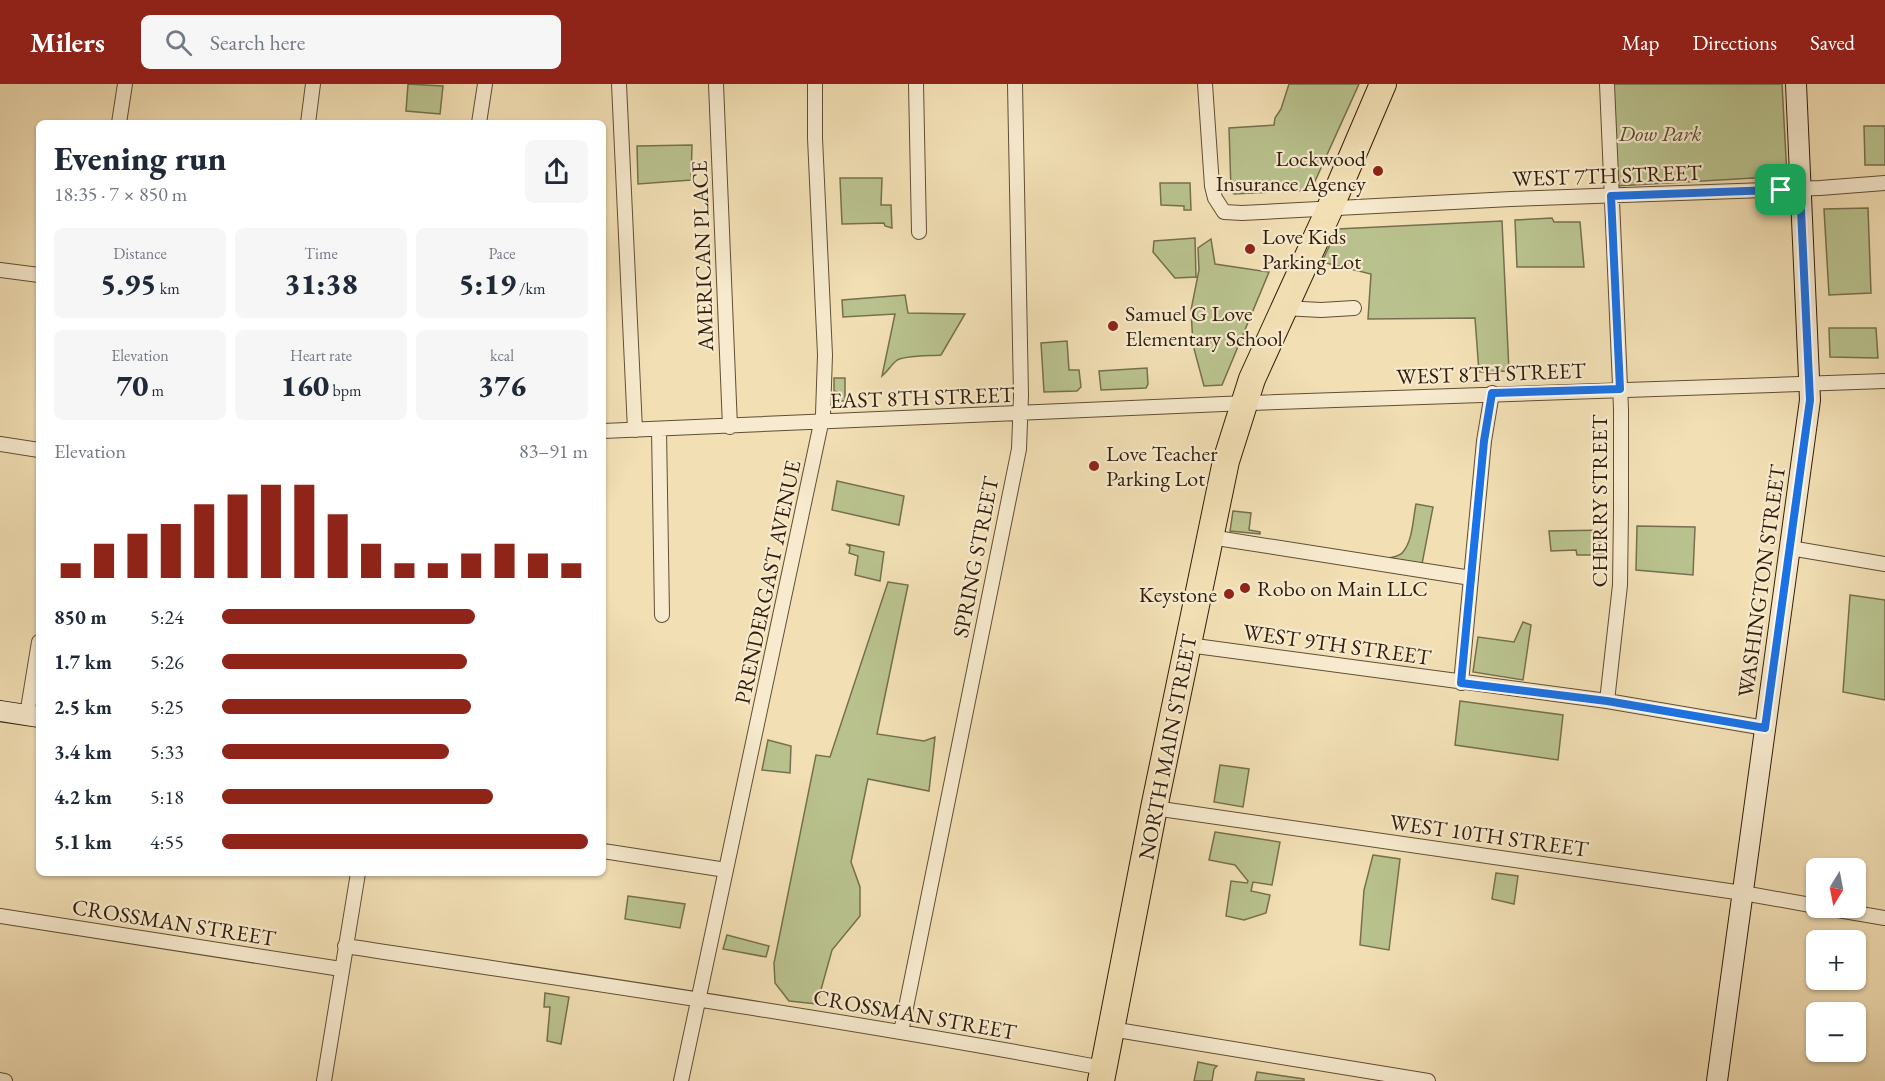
<!DOCTYPE html>
<html lang="en">
<head>
<meta charset="utf-8">
<style>
	body { margin:0; font-family:"EB Garamond",serif; background:#f6f6f7; color:#1f2937; height:100vh; display:flex; flex-direction:column; font-size:22px; white-space:nowrap }
	* { box-sizing:border-box; margin:0 }
	p { font-size:20px; color:#747a83 }
	.icon { flex:none; width:33px; height:33px; fill:none; stroke:currentColor; stroke-width:2; stroke-linecap:round; stroke-linejoin:round }
	.map { position:relative; flex:1; overflow:hidden }
	.sheet { position:absolute; left:36px; top:36px; width:570px; height:756px; display:flex; flex-direction:column; background:#fff; border-radius:9px; box-shadow:0 2px 4px #0004 }
	.sheet>* { flex:none }
	.needle { width:39px; rotate:190deg }
	.fabs { position:absolute; left:1806px; top:774px; display:grid; gap:12px }
	.fabs a { display:grid; place-items:center; width:60px; height:60px; border-radius:9px; background:#fff; box-shadow:0 2px 4px #0004; font-size:30px }
	.pin { position:absolute; display:grid; place-items:center; width:51px; height:51px; color:#fff; margin:-26px; border-radius:12px; box-shadow:0 3px 9px #0006 }
	.round { display:grid; place-items:center; flex:none; width:63px; height:63px; border-radius:9px; background:#f6f6f7 }
	.summary { display:flex; align-items:center; justify-content:space-between; height:102px; padding:0 18px }
	h1 { font-size:33px; font-weight:800; line-height:45px }
	.figures { display:grid; grid-template-columns:repeat(3,1fr); gap:9px; height:102px; padding:6px 18px }
	.figures div { display:grid; align-content:center; border-radius:9px; background:#f6f6f7; text-align:center }
	.figures b { font-size:30px; font-weight:800 }
	.figures small { font-size:16px; font-weight:400 }
	.figures p { font-size:16px }
	.chart { height:168px; padding:12px 18px }
	.chart p { display:flex; justify-content:space-between }
	.chart svg { width:100%; height:108px; margin-top:6px; stroke:#8f2418; stroke-width:6 }
	ul { padding:0 18px; list-style:none; font-size:20px }
	li { display:grid; grid-template-columns:96px 72px 1fr; align-items:center; height:45px }
	li i { height:15px; border-radius:8px; background:#8f2418 }
	header { display:flex; align-items:center; gap:36px; box-sizing:border-box; height:84px; padding:0 30px; background:#8f2418; color:#fff }
	header strong { font-size:28px }
	nav { display:flex; gap:33px; margin-inline-start:auto; font-size:21px }
	.search { width:420px; height:54px; background:#f6f6f7; display:flex; align-items:center; gap:15px; box-sizing:border-box; padding:0 21px; border-radius:9px; color:#747a83; font-size:22px }
	.map>svg:first-child { display:block }
</style>
</head>
<body>
<header>
<strong>Milers</strong>
<div class="search"><svg class="icon" aria-label="search" viewBox="0 0 24 24"><circle cx="10" cy="10" r="6"/><path d="M15 15l6 6"/></svg>Search here</div>
<nav><a>Map</a><a>Directions</a><a>Saved</a></nav>
</header>
<div class="map">
<svg width="1885" height="997" viewBox="0 0 1885 997">
	<rect width="100%" height="100%" fill="#f2dfb4"/>
	<filter id="stains"><feTurbulence type="fractalNoise" baseFrequency=".00333" numOctaves="4"/><feColorMatrix values="0 0 0 0 .2 0 0 0 0 .09 0 0 0 0 .02 0 0 0 .5 -.17"/></filter>
	<radialGradient id="worn" r=".72"><stop offset=".6" stop-color="#630" stop-opacity="0"/><stop offset="1" stop-color="#630" stop-opacity=".3"/></radialGradient>
	<path fill="#b9c28e" stroke="#75704c" stroke-width="1.5" d="M 408,0 L 443,2 L 440,30 L 406,27 Z
		M 1289,0 L 1359,0 L 1311,106 L 1234,110 L 1231,106 L 1229,44 L 1274,41 L 1275,34 L 1281,25 Z
		M 1609,0 L 1782,0 L 1787,92 L 1616,102 Z
		M 1864,42 L 1885,42 L 1885,81 L 1865,81 Z
		M 692,61 L 691,96 L 638,100 L 637,62 Z
		M 840,94 L 882,94 L 881,121 L 891,121 L 892,144 L 885,142 L 884,139 L 842,140 Z
		M 1160,99 L 1190,99 L 1191,126 L 1184,126 L 1184,122 L 1161,121 Z
		M 1868,124 L 1871,209 L 1829,211 L 1824,125 Z
		M 1552,134 L 1554,138 L 1580,138 L 1584,183 L 1517,183 L 1515,136 Z
		M 1502,137 L 1509,287 L 1479,288 L 1475,234 L 1368,235 L 1371,190 L 1322,178 L 1337,145 Z
		M 1195,154 L 1196,193 L 1175,194 L 1153,168 L 1154,157 Z
		M 1211,155 L 1215,180 L 1269,188 L 1222,301 L 1204,302 L 1193,261 L 1191,226 L 1199,186 L 1198,164 Z
		M 905,211 L 908,229 L 965,230 L 941,271 C 931,272 902,271 896,277 C 891,281 888,287 882,292 L 895,230 L 843,233 L 842,216 Z
		M 1829,244 L 1876,244 L 1878,274 L 1830,273 Z
		M 1067,257 L 1069,286 L 1079,286 L 1081,303 L 1077,307 L 1044,308 L 1041,259 Z
		M 1147,284 L 1148,300 L 1146,304 L 1101,306 L 1099,287 Z
		M 834,294 L 845,294 L 845,317 L 834,317 L 833,310 L 836,310 L 837,308 L 834,307 Z
		M 837,397 L 904,412 L 899,441 L 832,426 Z
		M 1416,420 L 1433,423 L 1422,480 L 1389,474 C 1394,473 1400,472 1403,468 C 1413,456 1413,434 1416,420 Z
		M 1233,427 L 1251,429 L 1249,446 L 1260,448 L 1260,450 L 1230,447 Z
		M 1637,442 L 1695,443 L 1693,491 L 1636,486 Z
		M 1606,446 L 1607,471 L 1577,471 L 1576,466 L 1551,467 L 1549,447 Z
		M 846,460 L 884,468 L 880,497 L 855,491 L 858,472 L 849,469 L 850,463 Z
		M 888,498 L 908,501 L 877,650 L 924,657 L 935,653 L 929,707 L 868,695 L 851,778 L 860,803 L 860,832 L 832,866 L 817,920 L 789,917 L 775,899 L 774,879 L 816,671 L 830,673 Z
		M 1850,511 L 1885,516 L 1885,616 L 1843,608 Z
		M 1523,538 L 1531,541 L 1523,596 L 1473,588 L 1478,553 L 1514,558 Z
		M 1460,617 L 1563,631 L 1558,676 L 1455,661 Z
		M 768,656 L 791,662 L 790,689 L 762,686 Z
		M 1220,681 L 1249,685 L 1243,723 L 1214,718 Z
		M 1215,748 L 1280,758 L 1272,801 L 1253,798 L 1251,807 L 1270,811 L 1266,829 L 1244,836 L 1226,832 L 1231,797 L 1247,799 L 1248,797 L 1235,781 L 1209,776 Z
		M 1373,771 L 1400,775 L 1389,866 L 1360,861 L 1364,806 Z
		M 1496,789 L 1518,792 L 1514,820 L 1492,815 Z
		M 628,812 L 685,820 L 680,844 L 625,835 Z
		M 727,851 L 769,862 L 766,873 L 723,865 Z
		M 545,909 L 569,913 L 561,960 L 547,957 L 550,923 L 544,923 Z
		M 1198,978 L 1217,982 L 1214,985 L 1212,997 L 1194,997 Z
		M 1257,988 L 1304,995 L 1304,997 L 1255,997 Z"/>
	<g fill="none" stroke-linecap="round" stroke-linejoin="round">
		<defs>
			<path id="street" d="M 619,0 L 635,346
				M 716,0 L 730,343
				M 916,0 L 919,148
				M 1205,0 L 1212,102 L 1215,114 L 1224,128 L 1242,129 L 1511,115 L 1820,104 L 1885,99
				M 119,39 L 125,0
				M 308,39 L 313,0
				M 479,39 L 485,0
				M 0,186 L 39,191
				M 1283,224 L 1321,226 L 1354,224
				M 659,345 L 662,531
				M 603,347 L 1223,320 L 1885,297
				M 0,360 L 39,366
				M 1210,453 L 1471,494
				M 1790,464 L 1885,480
				M 1188,561 L 1607,617 L 1765,644
				M 1461,599 L 1484,357 L 1492,309
				M 1607,617 L 1620,501 L 1621,427 L 1621,325 L 1607,0
				M 27,631 L 39,558
				M 1154,724 L 1743,809 L 1816,822
				M 603,767 L 726,786
				M 1826,824 L 1885,834
				M 0,832 L 341,885
				M 345,862 C 598,900 852,937 1103,984
				M 1111,945 L 1428,997
				M 901,948 L 1019,365 L 1021,311 L 1015,0
				M 0,996 L 5,997
				M 324,997 L 358,789
				M 681,997 L 823,330 L 825,271 L 815,54 L 815,0"/>
			<path id="secondary" d="M 0,627 L 39,633
				M 1717,997 L 1810,316 L 1796,0"/>
			<path id="highway" d="M 1101,997 L 1154,724 L 1226,377 L 1252,295 L 1330,124 L 1383,0"/>
		</defs>
		<use href="#street" stroke="#614e34" stroke-width="16"/>
		<use href="#secondary" stroke="#311d0a" stroke-width="22"/>
		<use href="#highway" stroke="#311d0a" stroke-width="28"/>
		<use href="#street" stroke="#f7eace" stroke-width="14"/>
		<use href="#secondary" stroke="#f7eace" stroke-width="20"/>
		<use href="#highway" stroke="#f2dfb4" stroke-width="26"/>
	</g>
	<g fill="none" stroke-linecap="round" stroke-linejoin="round">
		<defs>
			<path id="route" d="M 1800,105 L 1810,316 L 1765,644 L 1607,617 L 1461,599 L 1484,357 L 1492,309 L 1620,305 L 1611,112 Z"/>
		</defs>
		<use href="#route" stroke="#fff" stroke-width="12"/>
		<use href="#route" stroke="#1a73e8" stroke-width="8"/>
	</g>
	<g fill="#8f2418" stroke="#f7eace" stroke-width="2">
		<circle cx="1378" cy="87" r="6"/>
		<circle cx="1250" cy="165" r="6"/>
		<circle cx="1113" cy="242" r="6"/>
		<circle cx="1094" cy="382" r="6"/>
		<circle cx="1245" cy="504" r="6"/>
		<circle cx="1229" cy="510" r="6"/>
	</g>
	<g text-anchor="middle" stroke-width="4.5" stroke-linejoin="round" paint-order="stroke">
		<g font-size="22" font-style="italic" fill="#5a4f32" stroke="#f7eace">
			<text x="1660" y="57">Dow Park</text>
		</g>
		<g font-size="22" fill="#311d0a" stroke="#f7eace" text-anchor="start">
			<text x="1366" y="82" text-anchor="end">Lockwood<tspan x="1366" dy="25">Insurance Agency</tspan></text>
			<text x="1262" y="160">Love Kids<tspan x="1262" dy="25">Parking Lot</tspan></text>
			<text x="1125" y="237">Samuel G Love<tspan x="1125" dy="25">Elementary School</tspan></text>
			<text x="1106" y="377">Love Teacher<tspan x="1106" dy="25">Parking Lot</tspan></text>
			<text x="1257" y="512">Robo on Main LLC</text>
			<text x="1217" y="518" text-anchor="end">Keystone</text>
		</g>
		<g font-size="22" fill="#311d0a" stroke="#f7eace">
			<text transform="translate(1607 91) rotate(-2)" y="8">WEST 7TH STREET</text>
			<text transform="translate(702 172) rotate(-92)" y="8">AMERICAN PLACE</text>
			<text transform="translate(1491 289) rotate(-2)" y="8">WEST 8TH STREET</text>
			<text transform="translate(922 313) rotate(-2)" y="8">EAST 8TH STREET</text>
			<text transform="translate(1599 417) rotate(-90)" y="8">CHERRY STREET</text>
			<text transform="translate(975 473) rotate(-79)" y="8">SPRING STREET</text>
			<text transform="translate(1761 497) rotate(-82)" y="8">WASHINGTON STREET</text>
			<text transform="translate(767 498) rotate(-78)" y="8">PRENDERGAST AVENUE</text>
			<text transform="translate(1337 560) rotate(8)" y="8">WEST 9TH STREET</text>
			<text transform="translate(1167 663) rotate(-79)" y="8">NORTH MAIN STREET</text>
			<text transform="translate(1489 751) rotate(8)" y="8">WEST 10TH STREET</text>
			<text transform="translate(174 838) rotate(9)" y="8">CROSSMAN STREET</text>
			<text transform="translate(915 930) rotate(10)" y="8">CROSSMAN STREET</text>
		</g>
	</g>
	<rect width="100%" height="100%" filter="url(#stains)"/>
	<rect width="100%" height="100%" fill="url(#worn)"/>
</svg>
<div class="fabs">
<a><svg class="needle" viewBox="-14 -14 28 28"><path d="M0-13l5 13h-10z" fill="#e53935"/><path d="M0 13l5-13h-10z" fill="#747a83"/></svg></a>
<a>+</a>
<a>−</a>
</div>
<div class="pin" style="left:1781px;top:106px;background:#1e9e55"><svg class="icon" aria-label="arrive" viewBox="0 0 24 24"><path d="M6 21V4h12l-3 4 3 4H6"/></svg></div>
<section class="sheet">
<div class="summary"><div><h1>Evening run</h1><p>18:35 · 7 × 850 m</p></div><a class="round"><svg class="icon" aria-label="share" viewBox="0 0 24 24"><path d="M12 15V3M7 8l5-5 5 5M5 13v7h14v-7"/></svg></a></div>
<div class="figures">
<div><p>Distance</p><b>5.95<small> km</small></b></div>
<div><p>Time</p><b>31:38</b></div>
<div><p>Pace</p><b>5:19<small> /km</small></b></div>
</div>
<div class="figures">
<div><p>Elevation</p><b>70<small> m</small></b></div>
<div><p>Heart rate</p><b>160<small> bpm</small></b></div>
<div><p>kcal</p><b>376</b></div>
</div>
<div class="chart"><p><span>Elevation</span>83–91 m</p>
<svg viewBox="0 0 160 44" preserveAspectRatio="none"><path d="M5 44V38M15 44V30M25 44V26M35 44V22M45 44V14M55 44V10M65 44V6M75 44V6M85 44V18M95 44V30M105 44V38M115 44V38M125 44V34M135 44V30M145 44V34M155 44V38"/></svg>
</div>
<ul>
<li><b>850 m</b>5:24<i style="width:69%"></i></li>
<li><b>1.7 km</b>5:26<i style="width:67%"></i></li>
<li><b>2.5 km</b>5:25<i style="width:68%"></i></li>
<li><b>3.4 km</b>5:33<i style="width:62%"></i></li>
<li><b>4.2 km</b>5:18<i style="width:74%"></i></li>
<li><b>5.1 km</b>4:55<i style="width:100%"></i></li>
</ul>
</section>
</div>
</body>
</html>
